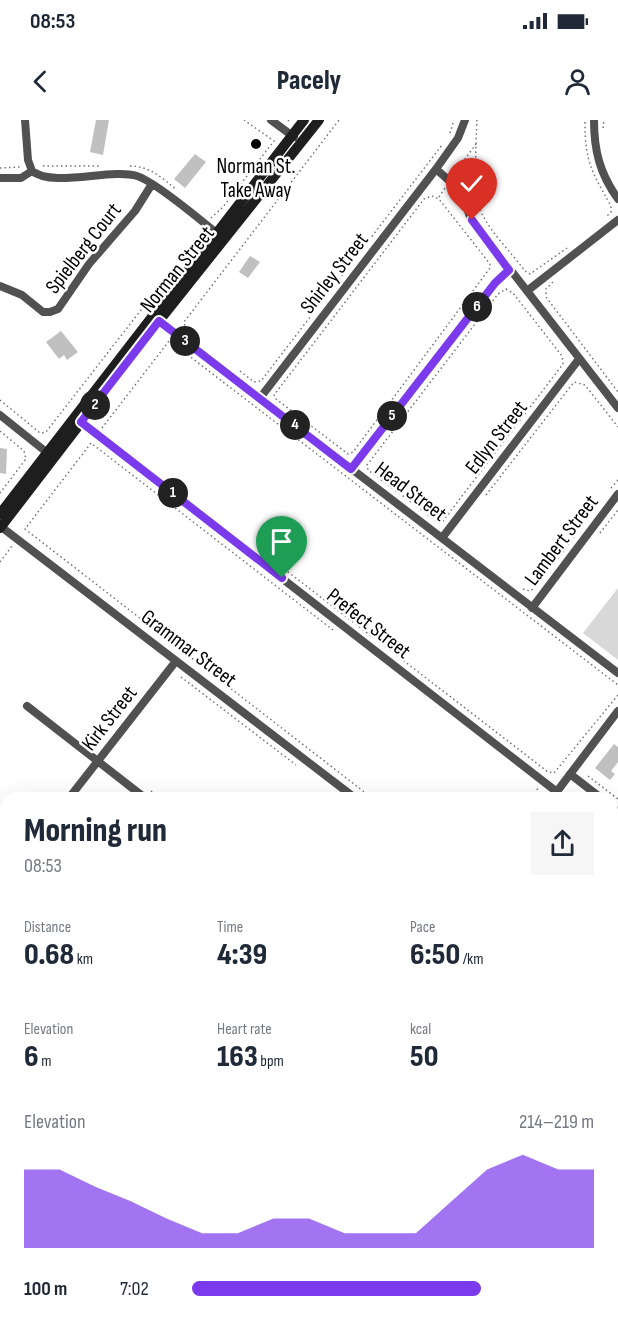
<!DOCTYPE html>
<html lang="en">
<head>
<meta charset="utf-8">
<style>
	body { margin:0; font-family:"Sofia Sans Condensed",sans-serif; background:#f6f6f7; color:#1f2937; height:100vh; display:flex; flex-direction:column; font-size:22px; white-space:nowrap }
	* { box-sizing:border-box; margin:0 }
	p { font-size:20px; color:#747a83 }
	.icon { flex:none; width:33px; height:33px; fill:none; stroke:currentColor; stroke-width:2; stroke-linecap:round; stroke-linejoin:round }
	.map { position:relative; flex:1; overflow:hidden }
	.drawer { position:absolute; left:0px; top:672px; width:618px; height:532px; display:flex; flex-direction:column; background:#fff; border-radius:18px 18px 0 0; box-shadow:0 6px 24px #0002 }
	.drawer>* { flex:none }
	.pin { position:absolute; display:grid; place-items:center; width:51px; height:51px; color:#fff; margin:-62px -26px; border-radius:50% 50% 50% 0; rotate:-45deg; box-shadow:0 0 6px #0007 }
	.pin .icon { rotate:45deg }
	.km { position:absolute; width:30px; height:30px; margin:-15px; border-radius:50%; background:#222; color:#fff; font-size:16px; line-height:30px; text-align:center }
	.round { display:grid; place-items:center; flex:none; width:63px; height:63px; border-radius:0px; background:#f6f6f7 }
	.headline { display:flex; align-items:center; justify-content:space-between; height:102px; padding:0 24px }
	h1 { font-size:33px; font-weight:800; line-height:45px }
	.stats { display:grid; grid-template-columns:repeat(3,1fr); gap:9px; height:102px; padding:6px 24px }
	.stats div { display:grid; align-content:center }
	.stats b { font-size:30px; font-weight:800 }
	.stats small { font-size:16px; font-weight:400 }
	.stats p { font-size:16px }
	.chart { height:168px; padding:12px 24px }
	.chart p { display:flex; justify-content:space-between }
	.chart svg { width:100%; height:108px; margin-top:6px; fill:#7c3aed; opacity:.7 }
	ul { padding:0 24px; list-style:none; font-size:20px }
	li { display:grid; grid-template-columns:96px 72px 1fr; align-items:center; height:45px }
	li i { height:15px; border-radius:8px; background:#7c3aed }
	.status { display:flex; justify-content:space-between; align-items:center; height:42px; padding:0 30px; background:#fff; direction:ltr }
	.status svg { height:16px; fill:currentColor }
	header { display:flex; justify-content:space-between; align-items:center; height:78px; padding:0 24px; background:#fff; font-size:27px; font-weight:800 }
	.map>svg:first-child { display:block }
</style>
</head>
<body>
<div class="status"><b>08:53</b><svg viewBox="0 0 49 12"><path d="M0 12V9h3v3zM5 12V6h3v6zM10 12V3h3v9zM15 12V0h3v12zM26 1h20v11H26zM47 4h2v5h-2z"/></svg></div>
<header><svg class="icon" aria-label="back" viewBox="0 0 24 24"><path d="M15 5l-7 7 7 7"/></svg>Pacely<svg class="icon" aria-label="person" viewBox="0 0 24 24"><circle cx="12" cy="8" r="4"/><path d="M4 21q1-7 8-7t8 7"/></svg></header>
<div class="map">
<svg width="618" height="1204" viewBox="0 0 618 1204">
	<rect width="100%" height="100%" fill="#fff"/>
	<path fill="#d8d8d8" d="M 618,468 L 618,540 L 583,513 Z
		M 137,1199 L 216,1199 L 212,1204 L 144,1204 Z"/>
	<path fill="#c0c0c0" d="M 96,0 L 109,0 L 103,35 L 90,32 Z
		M 195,34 L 206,42 L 185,68 L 174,59 Z
		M 250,136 L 260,142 L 248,158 L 239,152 Z
		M 61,211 L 78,232 L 67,240 L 64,235 L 59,239 L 46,222 Z
		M 0,328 L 7,329 L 6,354 L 0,353 Z
		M 614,624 L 618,627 L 618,642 L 611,651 L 615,654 L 610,660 L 595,648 Z
		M 612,813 L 618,817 L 618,825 L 612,833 Z
		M 612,847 L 618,852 L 615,857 L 618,861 L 612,868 Z
		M 6,930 L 6,957 L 0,950 L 0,935 Z
		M 615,940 L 618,942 L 618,961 L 612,956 L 612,943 Z
		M 616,992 L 618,993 L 618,1014 L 612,1008 L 612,997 Z
		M 6,1016 L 6,1088 L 0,1084 L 0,1024 Z
		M 618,1124 L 618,1146 L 612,1154 L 612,1131 Z
		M 618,1153 L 618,1175 L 616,1177 L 612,1174 L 612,1161 Z
		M 264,1198 L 303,1198 L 305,1200 L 302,1204 L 265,1204 Z
		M 307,1198 L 359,1198 L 355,1204 L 321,1204 L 317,1200 L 311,1204 L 306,1200 Z"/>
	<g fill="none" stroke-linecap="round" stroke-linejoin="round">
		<path stroke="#737373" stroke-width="1.5" stroke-dasharray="1.5 3" stroke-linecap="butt" d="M 288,0 L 289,1
			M 477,0 C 476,21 473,77 482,94 C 492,114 511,132 525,151 L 530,154 L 567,128
			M 585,2 C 585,43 592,52 611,86 L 611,92 L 606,97
			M 603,8 L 604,0
			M 450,13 L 454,0
			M 43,46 L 101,46
			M 130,46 C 150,46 162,58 177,70
			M 0,48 L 20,47
			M 454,54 L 476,24
			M 432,76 L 439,79 L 490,144 L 490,148 L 353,332 L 348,334 L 276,279 L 274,275 L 424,79 Z
			M 439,77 L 445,68
			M 211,98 L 223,87 L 274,21 L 244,0
			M 553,162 L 546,169 L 546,177 L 618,272
			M 506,169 L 513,173 L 562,236 L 563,244 L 443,401 L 439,403 L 368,350 L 367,345 L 498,174 Z
			M 186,210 L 184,202 L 339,0
			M 184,232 L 618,565
			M 240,251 L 254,262 L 261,261 L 442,25
			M 0,280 L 40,313 L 46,312 L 201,113
			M 102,308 L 169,221
			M 0,311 L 24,331 L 26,339 L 0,373
			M 611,368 L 618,360
			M 486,375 L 574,262 L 585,265 L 618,307
			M 600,413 L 618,390
			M 270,438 L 371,516
			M 0,442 L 12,426
			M 523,469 L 530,471 L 536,467 L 574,417
			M 333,510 L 91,323 L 25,409 L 372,678
			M 382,524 L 548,652 L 554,653 L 618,575
			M 181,557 L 296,645
			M 588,656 L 618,679
			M 151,671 L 160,678
			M 566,675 L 583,678
			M 533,678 L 538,668
			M 0,717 L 6,722
			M 612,750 L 618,742
			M 0,766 L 6,771
			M 612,786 L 618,778
			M 0,839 L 1,844
			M 0,917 L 6,912
			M 613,921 L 618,925
			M 0,942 L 6,944
			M 612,1189 L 618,1193
			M 300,1198 L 307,1204
			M 415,1198 L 420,1204
			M 462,1198 L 470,1203 L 485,1204
			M 562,1198 L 569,1204
			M 398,1204 L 401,1198
			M 429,1204 L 435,1198
			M 503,1204 L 522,1198"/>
		<path stroke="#515151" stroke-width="4" d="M 612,1017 L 618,1022
			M 612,1031 L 618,1040
			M 375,1204 L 379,1198
			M 540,1204 L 546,1198"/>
		<path stroke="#515151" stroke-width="8" d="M 25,0 L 28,40 L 32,51
			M 271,0 L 294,17
			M 465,0 L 458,18 L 436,49 L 462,72 L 470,97 L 478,108 L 618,288
			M 594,0 C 594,31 600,54 618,79
			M 0,58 L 21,58 L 32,51 C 54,68 110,48 137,56 C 156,62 203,102 220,116
			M 0,166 L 22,175 L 43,192 L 50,192 L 58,189 L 89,144 L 135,91 L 152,64
			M 527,171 L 618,100
			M 156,199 L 618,553
			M 260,278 L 436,49
			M 0,295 L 50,335
			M 78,300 L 557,672
			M 351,349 L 495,163 L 509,150
			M 0,406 L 355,678
			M 442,418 L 579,239
			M 532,488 L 618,374
			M 27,586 L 145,678
			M 570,654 L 601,678
			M 69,678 L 176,541
			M 552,678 L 618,591
			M 612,687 L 618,692
			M 612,770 L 618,763
			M 612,908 L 618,913
			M 0,1201 L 3,1204"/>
		<path stroke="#515151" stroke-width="9" d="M 0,739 L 6,744
			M 594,1198 L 601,1204"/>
		<path stroke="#1e1e1e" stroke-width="10" d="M 0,394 L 304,0
			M 0,408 L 159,201 L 319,0"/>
	</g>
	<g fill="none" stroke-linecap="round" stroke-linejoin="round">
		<defs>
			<path id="route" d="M 282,458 L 81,302 L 159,201 L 351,349 L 495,163 L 509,150 L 472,100"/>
		</defs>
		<use href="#route" stroke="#fff" stroke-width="12"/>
		<use href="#route" stroke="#7c3aed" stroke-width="8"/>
	</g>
	<circle fill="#000" stroke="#fff" stroke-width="2" cx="256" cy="24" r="6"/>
	<g text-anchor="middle" stroke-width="5" stroke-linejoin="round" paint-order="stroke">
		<g font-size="21" fill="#000" stroke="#fff">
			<text x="256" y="53">Norman St.<tspan x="256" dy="24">Take Away</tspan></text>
		</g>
		<g font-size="21" fill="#000" stroke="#fff">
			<text transform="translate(83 128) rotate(-52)" y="7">Spielberg Court</text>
			<text transform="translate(177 149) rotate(-51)" y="7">Norman Street</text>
			<text transform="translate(334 153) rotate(-52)" y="7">Shirley Street</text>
			<text transform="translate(496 317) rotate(-52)" y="7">Edlyn Street</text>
			<text transform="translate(411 371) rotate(37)" y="7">Head Street</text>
			<text transform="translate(561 420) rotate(-53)" y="7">Lambert Street</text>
			<text transform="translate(369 503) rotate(38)" y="7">Prefect Street</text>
			<text transform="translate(189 528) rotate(37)" y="7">Grammar Street</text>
			<text transform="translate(109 598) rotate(-52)" y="7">Kirk Street</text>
		</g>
	</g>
</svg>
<div class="pin" style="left:282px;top:458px;background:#1e9e55"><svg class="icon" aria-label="arrive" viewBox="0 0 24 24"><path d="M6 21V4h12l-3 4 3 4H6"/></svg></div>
<div class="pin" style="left:472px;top:100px;background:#d93025"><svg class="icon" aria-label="check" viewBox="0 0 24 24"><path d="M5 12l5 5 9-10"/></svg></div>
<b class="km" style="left:173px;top:373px">1</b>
<b class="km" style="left:95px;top:285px">2</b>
<b class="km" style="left:185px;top:221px">3</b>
<b class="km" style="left:295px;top:305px">4</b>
<b class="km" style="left:392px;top:296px">5</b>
<b class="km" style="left:477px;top:187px">6</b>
<section class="drawer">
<div class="headline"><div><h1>Morning run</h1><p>08:53</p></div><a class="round"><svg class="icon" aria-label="share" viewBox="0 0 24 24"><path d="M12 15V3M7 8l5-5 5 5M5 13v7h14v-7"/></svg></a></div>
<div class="stats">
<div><p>Distance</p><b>0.68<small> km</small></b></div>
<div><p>Time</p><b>4:39</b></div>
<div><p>Pace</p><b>6:50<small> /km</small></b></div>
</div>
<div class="stats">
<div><p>Elevation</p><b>6<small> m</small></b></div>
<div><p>Heart rate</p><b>163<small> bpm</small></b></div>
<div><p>kcal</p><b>50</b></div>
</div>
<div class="chart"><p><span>Elevation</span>214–219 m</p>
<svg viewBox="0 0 160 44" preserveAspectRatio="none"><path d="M0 44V12L10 12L20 19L30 25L40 32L50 38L60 38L70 32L80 32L90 38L100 38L110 38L120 25L130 12L140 6L150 12L160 12V44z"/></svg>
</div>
<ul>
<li><b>100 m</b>7:02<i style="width:72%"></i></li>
</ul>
</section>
</div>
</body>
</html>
